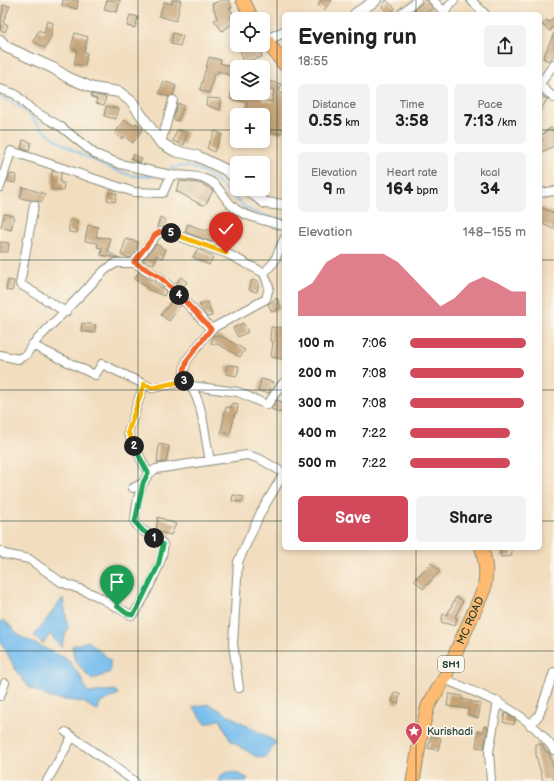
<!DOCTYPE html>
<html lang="en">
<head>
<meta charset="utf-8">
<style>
	body { margin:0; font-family:"Balsamiq Sans",sans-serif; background:#f2f2f2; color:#222; height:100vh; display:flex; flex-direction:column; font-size:15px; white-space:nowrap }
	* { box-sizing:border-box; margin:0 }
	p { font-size:13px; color:#767676 }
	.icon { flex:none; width:22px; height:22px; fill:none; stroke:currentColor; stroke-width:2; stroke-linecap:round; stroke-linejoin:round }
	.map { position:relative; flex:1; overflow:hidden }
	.sheet { position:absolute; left:282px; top:12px; width:260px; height:538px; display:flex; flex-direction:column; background:#fff; border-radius:6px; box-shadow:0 2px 6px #0003 }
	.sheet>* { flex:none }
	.tools { position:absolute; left:230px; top:12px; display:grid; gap:8px }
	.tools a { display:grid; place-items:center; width:40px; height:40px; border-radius:6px; background:#fff; box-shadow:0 2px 6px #0003; font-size:20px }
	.pin { position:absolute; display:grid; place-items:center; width:34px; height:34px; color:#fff; margin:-41px -17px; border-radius:50% 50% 50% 0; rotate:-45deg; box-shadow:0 0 4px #0007 }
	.pin .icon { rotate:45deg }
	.km { position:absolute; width:20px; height:20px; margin:-10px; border-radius:50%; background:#222; color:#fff; font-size:11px; line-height:20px; text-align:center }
	.round { display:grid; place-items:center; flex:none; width:42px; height:42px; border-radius:6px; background:#f2f2f2 }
	.overview { display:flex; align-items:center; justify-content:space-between; height:68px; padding:0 16px }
	h1 { font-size:22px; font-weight:700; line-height:30px }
	.stats { display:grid; grid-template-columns:repeat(3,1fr); gap:6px; height:68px; padding:4px 16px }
	.stats div { display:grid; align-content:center; border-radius:6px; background:#f2f2f2; text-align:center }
	.stats b { font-size:17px; font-weight:700 }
	.stats small { font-size:11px; font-weight:400 }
	.stats p { font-size:11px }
	.chart { height:112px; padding:8px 16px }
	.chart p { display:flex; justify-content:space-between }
	.chart svg { width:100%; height:72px; margin-top:4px; fill:#d1495b; opacity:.7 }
	.cta { display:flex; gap:8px; margin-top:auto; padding:8px 16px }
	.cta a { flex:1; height:46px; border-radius:6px; background:#d1495b; color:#fff; font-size:16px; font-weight:700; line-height:46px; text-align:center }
	.cta a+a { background:#f2f2f2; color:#222 }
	ul { padding:0 16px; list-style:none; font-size:13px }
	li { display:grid; grid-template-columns:64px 48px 1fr; align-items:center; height:30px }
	li i { height:10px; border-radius:5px; background:#d1495b }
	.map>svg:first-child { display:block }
</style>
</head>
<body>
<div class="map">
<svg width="554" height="781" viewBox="0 0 554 781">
	<rect width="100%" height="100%" fill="#fbf7ec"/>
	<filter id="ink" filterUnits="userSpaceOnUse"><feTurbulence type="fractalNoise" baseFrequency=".025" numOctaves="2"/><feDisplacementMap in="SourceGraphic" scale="8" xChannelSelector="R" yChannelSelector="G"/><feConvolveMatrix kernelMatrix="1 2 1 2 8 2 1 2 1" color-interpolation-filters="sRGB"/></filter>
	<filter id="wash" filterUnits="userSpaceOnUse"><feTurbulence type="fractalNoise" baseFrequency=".012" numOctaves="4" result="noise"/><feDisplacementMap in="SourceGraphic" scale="16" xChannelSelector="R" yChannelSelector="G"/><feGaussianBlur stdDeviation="0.9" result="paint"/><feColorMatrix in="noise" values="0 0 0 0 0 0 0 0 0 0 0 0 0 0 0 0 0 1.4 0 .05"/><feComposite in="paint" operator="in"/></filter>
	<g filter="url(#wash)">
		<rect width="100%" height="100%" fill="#f2ddbe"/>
		<path fill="#77bdee" stroke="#4b7d91" d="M 63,598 L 68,627 L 61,647 L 50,634 L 43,644 L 34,636 Z
			M 4,620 L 21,637 L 67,659 L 79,674 L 88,693 L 115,690 L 118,694 L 99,704 L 98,711 L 83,702 L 51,698 L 30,688 L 17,672 L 0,640 L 0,623 Z
			M 88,641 L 110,660 L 110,672 L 92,680 L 75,661 L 72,646 Z
			M 209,704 L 276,742 L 269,753 L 263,758 L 255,756 L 230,740 L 220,719 L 206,724 L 193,707 Z
			M 227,772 L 237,773 L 247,778 L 247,781 L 219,781 L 220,776 Z"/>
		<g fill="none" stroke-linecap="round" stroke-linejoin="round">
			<path stroke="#77bdee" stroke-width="2" d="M 0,96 C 8,101 20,105 27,112 C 32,117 35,123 41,128 C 63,146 126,184 154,175
				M 166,171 C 171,169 179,165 184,166 C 209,169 224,189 241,204 C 252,214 270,217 284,220
				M 540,197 L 554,196"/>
		</g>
		<g id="blocks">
			<path fill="#c6a479" d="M 63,0 L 78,0 L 77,9 L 62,5 Z
				M 107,0 L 120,0 L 117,12 L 104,9 Z
				M 172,0 L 181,0 L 176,21 L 159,16 L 164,2 L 172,4 Z
				M 222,0 L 229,0 L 232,8 L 229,8 L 234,15 L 230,17 L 234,23 L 222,31 L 214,20 L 217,18 L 212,4 Z
				M 321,0 L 332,0 L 324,10 L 318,5 Z
				M 386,0 L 395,8 L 391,14 L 382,7 Z
				M 425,0 L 428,0 L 433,8 L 423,14 L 410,14 Z
				M 3,5 L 10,6 L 3,22 L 8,25 L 5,32 L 0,30 Z
				M 130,15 L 138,17 L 135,28 L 127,26 Z
				M 554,16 L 554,26 L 550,31 L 542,25 L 546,20 L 550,22 Z
				M 47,21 L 53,23 L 51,37 L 45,48 L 33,41 L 39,30 L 44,33 Z
				M 75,33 L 88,37 L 84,52 L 87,53 L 85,66 L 74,64 L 77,50 L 71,48 Z
				M 173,33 L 183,36 L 180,46 L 171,44 Z
				M 554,33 L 554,55 L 549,61 L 543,58 Z
				M 255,46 L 257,51 L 260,50 L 262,57 L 244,62 L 240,50 Z
				M 209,57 L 221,60 L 220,63 L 237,69 L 234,77 L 218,71 L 217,74 L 214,74 L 209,93 L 200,90 Z
				M 264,80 L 281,84 L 279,93 L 284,94 L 284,124 L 281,134 L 268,132 L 270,120 L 263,119 L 263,115 L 245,115 L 247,102 L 230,99 L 232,89 L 237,90 L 237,93 L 262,95 L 262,100 L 272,102 L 274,90 L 263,87 Z
				M 164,81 L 176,86 L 173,95 L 169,97 L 159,93 Z
				M 92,94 L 106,97 L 104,105 L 96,103 L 97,99 L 91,97 Z
				M 540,95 L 547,99 L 540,112 Z
				M 207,98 L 221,99 L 220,110 L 206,105 Z
				M 178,103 L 184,106 L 178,121 L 173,119 Z
				M 106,106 L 119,109 L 116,119 L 104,116 Z
				M 125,120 L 134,126 L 136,123 L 143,129 L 133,143 L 124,136 L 122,139 L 115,133 Z
				M 551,128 L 554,132 L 554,146 L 540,153 L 540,141 L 543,140 L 540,136 Z
				M 177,130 L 187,132 L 184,145 L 173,141 Z
				M 215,131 L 222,134 L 214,152 L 207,148 Z
				M 23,140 L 31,142 L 29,151 L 21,148 Z
				M 134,154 L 142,159 L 140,163 L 131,159 Z
				M 52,171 L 61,173 L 60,183 L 64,183 L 63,191 L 52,190 Z
				M 10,174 L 16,175 L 15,183 L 7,181 Z
				M 180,181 L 199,183 L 208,187 L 213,191 L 207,202 L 204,205 L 200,204 L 176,191 Z
				M 23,187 L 45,194 L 42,202 L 20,198 Z
				M 109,192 L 117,194 L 115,202 L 107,200 Z
				M 540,207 L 554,213 L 554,229 L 540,223 Z
				M 4,214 L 14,216 L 11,230 L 1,227 Z
				M 160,217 L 166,220 L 163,228 L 157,228 Z
				M 69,220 L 78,221 L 77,233 L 69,232 Z
				M 188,224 L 206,231 L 208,229 L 216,235 L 212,242 L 185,232 Z
				M 88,225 L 98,227 L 96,237 L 110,238 L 108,252 L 118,258 L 101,255 L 102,248 L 97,247 L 98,243 L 85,241 Z
				M 126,239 L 138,242 L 136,252 L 131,258 L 121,255 Z
				M 0,242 L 9,243 L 8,252 L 0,252 Z
				M 156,244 L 166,250 L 162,258 L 157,255 L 154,264 L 143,261 Z
				M 198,249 L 213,257 L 209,265 L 193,257 Z
				M 139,272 L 166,291 L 164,296 L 147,289 L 147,287 L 134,279 Z
				M 181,277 L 187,282 L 181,290 L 176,284 Z
				M 8,280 L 14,281 L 12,291 L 6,290 Z
				M 252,280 L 259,282 L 257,292 L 249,290 Z
				M 174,298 L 181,305 L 169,321 L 161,315 Z
				M 277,298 L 281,308 L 272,312 L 268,304 Z
				M 208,302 L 212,316 L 207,317 L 199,305 Z
				M 82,323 L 96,325 L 94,333 L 81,331 Z
				M 243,323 L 248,332 L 238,337 L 233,328 Z
				M 271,327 L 284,328 L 283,359 L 271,357 L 273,342 L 270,341 Z
				M 213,335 L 223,337 L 245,350 L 240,357 L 220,345 L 211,343 Z
				M 227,365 L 239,366 L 237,376 L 226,374 Z
				M 261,379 L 273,382 L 269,393 L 258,391 Z
				M 277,400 L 284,403 L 280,413 L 271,409 Z
				M 232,403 L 238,404 L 237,413 L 235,413 L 230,434 L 221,432 L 226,407 L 231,408 Z
				M 159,444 L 169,446 L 166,462 L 157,463 Z
				M 233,495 L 244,497 L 242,502 L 232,501 Z
				M 158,517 L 176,524 L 171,535 L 156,531 Z
				M 511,548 L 512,556 L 501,557 L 500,549 Z
				M 431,563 L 440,571 L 423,589 L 414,580 Z
				M 456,597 L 463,601 L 455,617 L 457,618 L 455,626 L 441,622 L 443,614 L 447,615 Z
				M 394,692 L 400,693 L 398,704 L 392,702 Z
				M 449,694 L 462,696 L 462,699 L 481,704 L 478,718 L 468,715 L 469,709 L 447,706 Z
				M 505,713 L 515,719 L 514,725 L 503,722 Z
				M 484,726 L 488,727 L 484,748 L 476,747 L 478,731 L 483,732 Z
				M 431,736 L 441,738 L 438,750 L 428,748 Z
				M 536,744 L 542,744 L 546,752 L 549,752 L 554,770 L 554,779 L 543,781 L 536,755 Z"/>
		</g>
	</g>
	<g filter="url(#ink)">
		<use href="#blocks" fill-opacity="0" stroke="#888d79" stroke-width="1"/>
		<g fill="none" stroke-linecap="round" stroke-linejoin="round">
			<defs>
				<path id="minor" d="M 433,0 L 446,14
					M 471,0 L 485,14
					M 444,12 L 454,0
					M 401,14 L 417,0
					M 540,84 L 554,64
					M 540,85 L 554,98
					M 0,89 L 15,94 L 32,110 L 60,126 L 95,154 L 120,164 L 171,175
					M 161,143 L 173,100
					M 0,187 L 11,151 L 134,192 L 163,193 L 171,175 C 183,175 207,176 215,185 C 223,193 228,204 237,210 C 251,219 269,221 284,226
					M 540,193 L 554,191
					M 34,205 L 20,284 L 66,312
					M 134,263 L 159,277 L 178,294 L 211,329
					M 32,345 L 95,375 L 102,364 L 152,388 L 185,381
					M 0,355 L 18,359 L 26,355 L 32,345 L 105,270 L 116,263 L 134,263 L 158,233 L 170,233 L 226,253 L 264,273
					M 144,384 L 128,433 L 148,473
					M 192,386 L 238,392 L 267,405 L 283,383
					M 210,460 C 204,438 204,395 185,381 L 184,370 L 187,360 L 211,329 L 266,299 L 269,287 L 264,273 L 274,262 L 284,239
					M 133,488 L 143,483
					M 0,551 L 4,554 L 29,559 L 61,582 L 95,595 L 129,614 L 132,615 L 136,611 C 142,601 170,551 162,543 C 154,535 140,533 135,522 C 136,505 140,476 156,469 L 247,455 L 260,459 L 284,473
					M 444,679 C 485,696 529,712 554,750
					M 239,688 L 233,644 L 238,562 L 261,512 L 284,473
					M 0,696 L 5,683
					M 530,725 L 539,715 L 554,672
					M 66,732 L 134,781
					M 47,781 L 72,737
					M 491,781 L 489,752 L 498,701"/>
				<path id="tertiary" d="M 355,14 L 376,0
					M 0,40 L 6,47 L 53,68 L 67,77 L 93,88 L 119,92 L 132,102 L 161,143 L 175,151 L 197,156 L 226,170 L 237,180
					M 266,40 L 284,32
					M 246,189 L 265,203 L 284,205"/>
				<g id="primary">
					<path d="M 243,0 L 252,19"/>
					<path d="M 263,36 L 284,64"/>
					<path id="s1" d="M 413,781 L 421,734 L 428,706 L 444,679 L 484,589 C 487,574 486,563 482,548"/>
				</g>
			</defs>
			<use href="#minor" stroke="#888d79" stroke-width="10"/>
			<use href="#tertiary" stroke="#888d79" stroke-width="12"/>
			<use href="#primary" stroke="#888d79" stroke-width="15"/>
			<use href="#minor" stroke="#fff" stroke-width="8"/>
			<use href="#tertiary" stroke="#fff" stroke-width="10"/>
			<use href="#primary" stroke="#ffbb71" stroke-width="13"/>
		</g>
	</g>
	<g fill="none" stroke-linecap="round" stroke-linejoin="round" filter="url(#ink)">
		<defs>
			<path id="split-1" d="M 117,606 L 126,613 L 132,615 L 136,611 L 158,566 L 163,545 L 154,538"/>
			<path id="split-2" d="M 134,446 L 148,473 L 143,483 L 135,522 L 143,531 L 154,538"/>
			<path id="split-3" d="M 134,446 L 128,432 L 144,384 L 152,388 L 184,381"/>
			<path id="split-4" d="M 179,295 L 211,329 L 187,360 L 184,370 L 184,381"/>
			<path id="split-5" d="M 171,233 L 160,232 L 155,235 L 134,262 L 160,277 L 179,295"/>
			<path id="split-6" d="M 171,233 L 226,253"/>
		</defs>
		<use href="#split-1" stroke="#fff" stroke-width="8"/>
		<use href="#split-2" stroke="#fff" stroke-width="8"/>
		<use href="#split-3" stroke="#fff" stroke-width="8"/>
		<use href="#split-4" stroke="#fff" stroke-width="8"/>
		<use href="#split-5" stroke="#fff" stroke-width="8"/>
		<use href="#split-6" stroke="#fff" stroke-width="8"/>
		<use href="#split-1" stroke="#22a559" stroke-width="5"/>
		<use href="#split-2" stroke="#22a559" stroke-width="5"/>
		<use href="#split-3" stroke="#f5b400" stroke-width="5"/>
		<use href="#split-4" stroke="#f0652b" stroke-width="5"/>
		<use href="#split-5" stroke="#f0652b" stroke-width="5"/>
		<use href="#split-6" stroke="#f5b400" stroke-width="5"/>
	</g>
	<path fill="none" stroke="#1f3d34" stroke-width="1" stroke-opacity="0.55" d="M 138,0 L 138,781M 277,0 L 277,781M 416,0 L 416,14M 0,130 L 237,130M 263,130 L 284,130M 540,130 L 554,130M 0,260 L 284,260M 540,260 L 554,260M 0,390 L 284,390M 540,390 L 554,390M 0,521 L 284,521M 540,521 L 554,521M 416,548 L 416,781M 0,651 L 554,651"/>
	<defs>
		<symbol id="sight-pin" viewBox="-11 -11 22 30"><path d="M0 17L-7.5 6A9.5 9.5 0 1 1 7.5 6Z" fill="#d1495b" stroke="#fbf7ec"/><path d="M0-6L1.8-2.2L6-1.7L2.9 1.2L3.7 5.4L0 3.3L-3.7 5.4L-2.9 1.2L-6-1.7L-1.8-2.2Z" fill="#fff"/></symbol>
	</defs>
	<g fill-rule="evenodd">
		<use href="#sight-pin" x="404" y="721" width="20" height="27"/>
	</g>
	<g text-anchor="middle" stroke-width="3.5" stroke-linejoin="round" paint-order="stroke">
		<rect fill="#fbf7ec" stroke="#61756b" stroke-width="1" x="438" y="656" width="26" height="16" rx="3"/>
		<g font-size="10" font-weight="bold" fill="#1f3d34">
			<text x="451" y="668">SH1</text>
		</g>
		<g font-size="11" fill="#1f3d34" stroke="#fbf7ec">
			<text dy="4" stroke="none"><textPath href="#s1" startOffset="172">MC ROAD</textPath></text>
		</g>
		<g font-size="11" fill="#1f3d34" stroke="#fbf7ec" text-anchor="start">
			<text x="427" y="735">Kurishadi</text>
		</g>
	</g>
</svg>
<div class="tools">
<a><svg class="icon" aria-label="locate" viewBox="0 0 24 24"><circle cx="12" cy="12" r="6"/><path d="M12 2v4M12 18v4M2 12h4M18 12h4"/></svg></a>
<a><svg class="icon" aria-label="layers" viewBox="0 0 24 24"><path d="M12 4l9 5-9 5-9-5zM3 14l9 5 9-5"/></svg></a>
<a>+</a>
<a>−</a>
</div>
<div class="pin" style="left:117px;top:606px;background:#1e9e55"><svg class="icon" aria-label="arrive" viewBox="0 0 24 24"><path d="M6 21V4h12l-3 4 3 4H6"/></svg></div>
<div class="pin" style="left:226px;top:253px;background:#d93025"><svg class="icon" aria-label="check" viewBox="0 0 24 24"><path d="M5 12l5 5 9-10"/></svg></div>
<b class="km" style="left:154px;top:538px">1</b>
<b class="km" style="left:134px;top:446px">2</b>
<b class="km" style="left:184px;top:381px">3</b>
<b class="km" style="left:179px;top:295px">4</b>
<b class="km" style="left:171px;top:233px">5</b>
<section class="sheet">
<div class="overview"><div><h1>Evening run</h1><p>18:55</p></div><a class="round"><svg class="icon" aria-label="share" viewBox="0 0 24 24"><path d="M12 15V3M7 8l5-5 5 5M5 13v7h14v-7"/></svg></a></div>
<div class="stats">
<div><p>Distance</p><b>0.55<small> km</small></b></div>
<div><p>Time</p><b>3:58</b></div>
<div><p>Pace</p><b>7:13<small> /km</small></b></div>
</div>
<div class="stats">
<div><p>Elevation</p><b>9<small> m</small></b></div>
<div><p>Heart rate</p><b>164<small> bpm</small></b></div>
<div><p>kcal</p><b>34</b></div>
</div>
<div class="chart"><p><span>Elevation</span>148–155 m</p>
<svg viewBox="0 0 160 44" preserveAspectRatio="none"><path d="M0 44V29L10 24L20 11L30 6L40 6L50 6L60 6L70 11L80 20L90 29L100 38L110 33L120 24L130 20L140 24L150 29L160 29V44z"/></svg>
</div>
<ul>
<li><b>100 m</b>7:06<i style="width:100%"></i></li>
<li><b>200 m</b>7:08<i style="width:98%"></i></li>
<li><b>300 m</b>7:08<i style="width:98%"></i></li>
<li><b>400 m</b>7:22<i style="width:86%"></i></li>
<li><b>500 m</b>7:22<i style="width:86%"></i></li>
</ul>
<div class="cta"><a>Save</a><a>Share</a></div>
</section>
</div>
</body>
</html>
